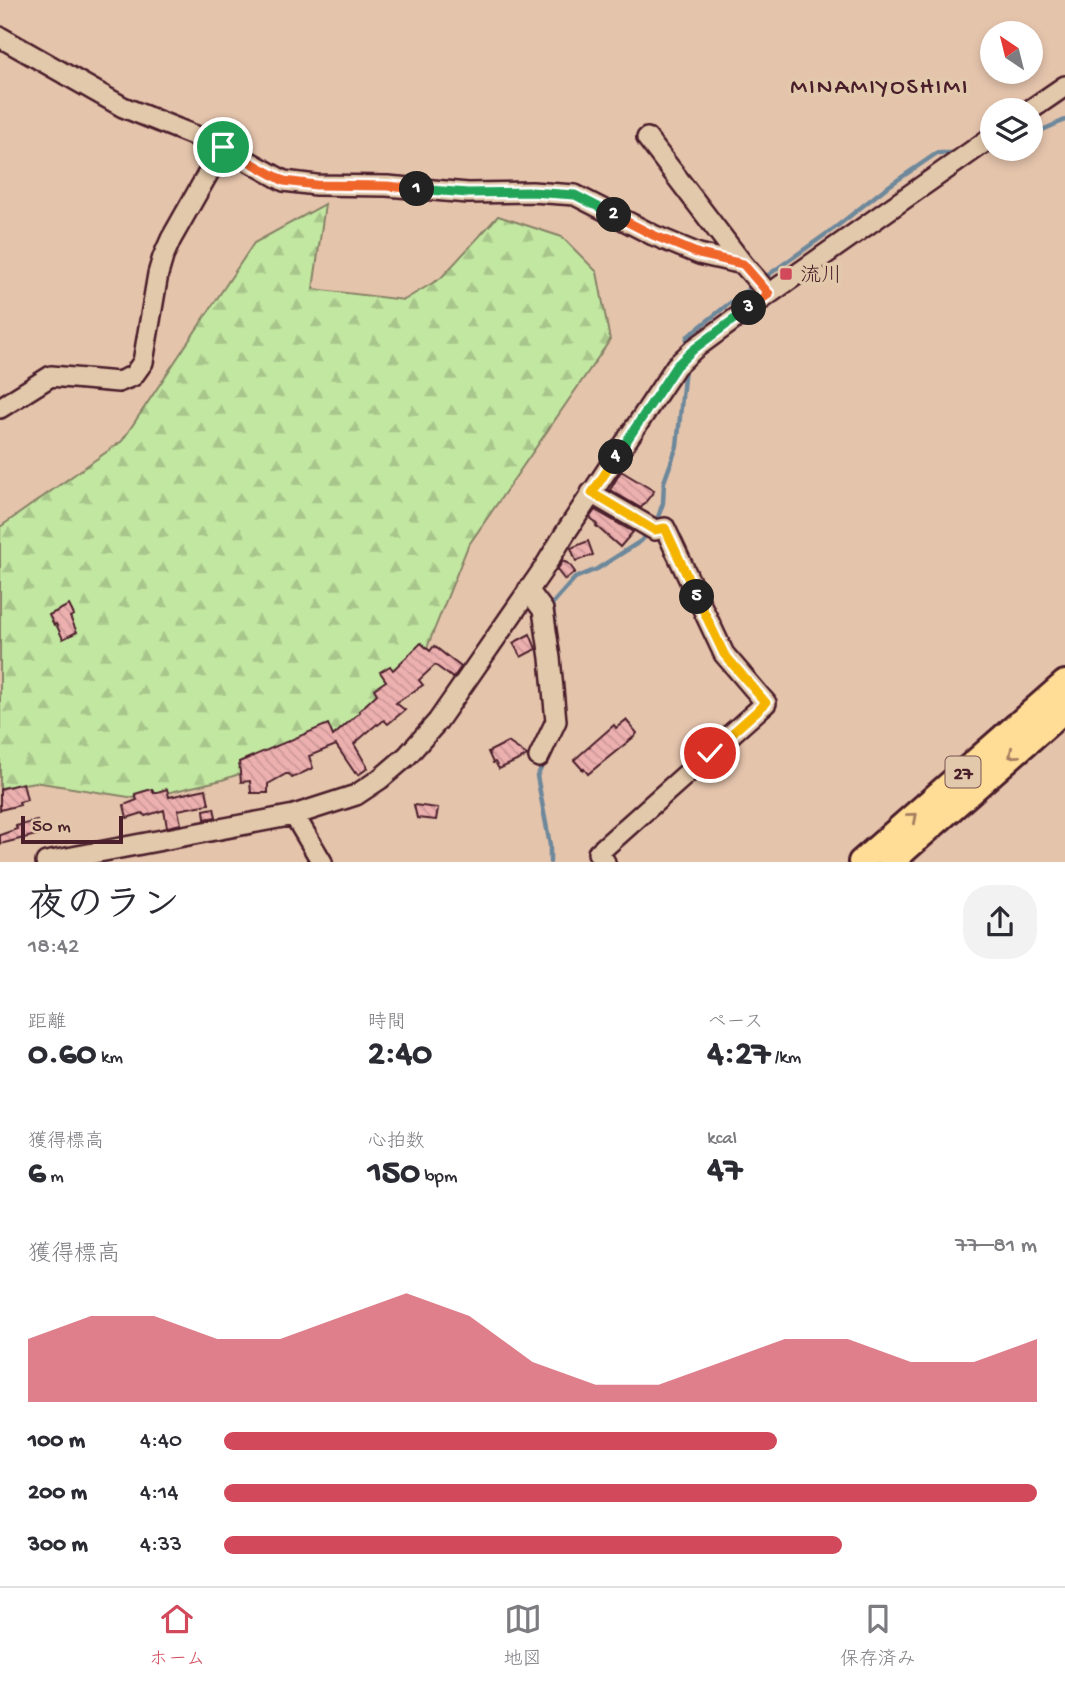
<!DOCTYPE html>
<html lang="ja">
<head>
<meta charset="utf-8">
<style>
	body { margin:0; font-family:"Gochi Hand","Klee One",sans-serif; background:#f2f2f3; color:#2b2b33; height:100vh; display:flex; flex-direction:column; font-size:26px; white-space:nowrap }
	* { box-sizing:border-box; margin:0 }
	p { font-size:23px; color:#7c7c81 }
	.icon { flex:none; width:38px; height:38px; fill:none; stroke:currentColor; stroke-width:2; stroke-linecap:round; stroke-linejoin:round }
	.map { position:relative; height:862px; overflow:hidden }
	.details { display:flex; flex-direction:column; background:#fff; flex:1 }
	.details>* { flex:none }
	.needle { width:46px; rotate:325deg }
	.controls { position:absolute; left:980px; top:21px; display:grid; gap:14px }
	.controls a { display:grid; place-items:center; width:63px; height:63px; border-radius:50%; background:#fff; box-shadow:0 4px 10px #0003; font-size:35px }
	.scale { position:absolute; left:21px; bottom:18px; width:102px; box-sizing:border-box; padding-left:7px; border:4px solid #4a1f2b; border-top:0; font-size:19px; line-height:24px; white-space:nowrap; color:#4a1f2b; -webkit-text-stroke:5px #e3c9ab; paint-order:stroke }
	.pin { position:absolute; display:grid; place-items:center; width:60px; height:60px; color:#fff; margin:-30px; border:4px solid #fff; border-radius:50%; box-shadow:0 2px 7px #0007 }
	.km { position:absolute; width:35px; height:35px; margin:-18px; border-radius:50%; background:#222; color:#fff; font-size:19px; line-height:35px; text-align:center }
	.round { display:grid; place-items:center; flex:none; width:74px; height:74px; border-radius:28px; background:#f2f2f3 }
	.overview { display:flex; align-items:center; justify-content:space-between; height:119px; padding:0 28px }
	h1 { font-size:38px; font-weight:700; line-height:52px }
	.figures { display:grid; grid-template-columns:repeat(3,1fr); gap:10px; height:119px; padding:7px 28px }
	.figures div { display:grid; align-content:center }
	.figures b { font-size:35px; font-weight:700 }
	.figures small { font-size:19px; font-weight:400 }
	.figures p { font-size:19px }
	.chart { height:196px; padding:14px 28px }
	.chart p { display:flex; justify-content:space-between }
	.chart svg { width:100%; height:126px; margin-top:7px; fill:#d1495b; opacity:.7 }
	ul { padding:0 28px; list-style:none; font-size:23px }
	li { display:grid; grid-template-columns:112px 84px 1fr; align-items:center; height:52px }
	li i { height:18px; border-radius:9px; background:#d1495b }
	.dock { display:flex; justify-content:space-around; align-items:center; height:98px; border-top:2px solid #e1e1e2; background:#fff; font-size:19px; color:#7c7c81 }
	.dock a { display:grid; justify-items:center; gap:4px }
	.dock .on { color:#d1495b }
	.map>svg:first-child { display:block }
</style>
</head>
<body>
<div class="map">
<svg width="1065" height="862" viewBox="0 0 1065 862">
	<defs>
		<pattern id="forest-firs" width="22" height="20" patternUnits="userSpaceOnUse" patternTransform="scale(1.75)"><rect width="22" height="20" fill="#c2e7a1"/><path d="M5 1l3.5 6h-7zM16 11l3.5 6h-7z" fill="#a8c68b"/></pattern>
		<pattern id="building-back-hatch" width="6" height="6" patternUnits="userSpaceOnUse" patternTransform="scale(1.75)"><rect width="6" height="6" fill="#ecb0af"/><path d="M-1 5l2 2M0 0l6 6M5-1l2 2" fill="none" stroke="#cc9797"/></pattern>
	</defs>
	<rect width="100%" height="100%" fill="#e5c4ac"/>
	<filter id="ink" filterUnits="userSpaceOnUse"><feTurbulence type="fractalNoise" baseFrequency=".0143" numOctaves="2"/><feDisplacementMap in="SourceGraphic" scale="14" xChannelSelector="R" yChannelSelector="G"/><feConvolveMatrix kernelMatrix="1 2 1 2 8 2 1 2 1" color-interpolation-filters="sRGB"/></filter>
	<g filter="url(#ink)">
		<path fill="url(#forest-firs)" stroke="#868366" stroke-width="2" d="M 325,204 L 313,289 L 404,300 L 441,278 L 498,216 L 562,237 L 597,272 L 610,340 L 468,546 L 418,670 L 343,737 L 222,780 L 141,799 L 35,782 L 0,788 L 0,527 L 122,441 L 254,243 Z"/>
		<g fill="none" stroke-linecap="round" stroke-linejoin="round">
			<path stroke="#6d889b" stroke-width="4.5" d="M 1031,135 L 1065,120
				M 983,152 L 994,151 L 1000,149
				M 764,278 L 836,227 L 883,190 L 937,153 L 957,153
				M 686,349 L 687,337 L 726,306 L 754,285
				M 656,523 L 663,503 L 664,482 L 677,446 L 685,368
				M 555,624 L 552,604 L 575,578 L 597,569 L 641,541 L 648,533
				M 545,761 L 537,776 L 550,845 L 550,862"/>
		</g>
		<path fill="url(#building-back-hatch)" stroke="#4a1f2b" stroke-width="2" d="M 621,471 L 654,491 L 641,508 L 610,490 Z
			M 595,510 L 633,532 L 620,547 L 596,526 L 597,525 L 590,517 Z
			M 588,541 L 593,555 L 576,561 L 571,548 Z
			M 563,561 L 569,564 L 575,572 L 565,580 L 557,570 Z
			M 69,605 L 74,615 L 70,617 L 77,632 L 63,639 L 56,624 L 54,625 L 49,615 Z
			M 530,634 L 536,649 L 521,657 L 513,643 Z
			M 421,643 L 430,651 L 434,646 L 461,667 L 453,678 L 435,665 L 419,680 L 423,685 L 396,703 L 405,710 L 388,724 L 384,720 L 378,725 L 377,724 L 354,744 L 368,768 L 358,775 L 356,772 L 355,773 L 336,745 L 309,756 L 313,768 L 292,778 L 289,774 L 286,774 L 268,784 L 268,793 L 251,793 L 250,781 L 241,782 L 239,762 L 328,724 L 333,736 L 360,712 L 359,711 L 377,694 L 374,689 L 386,681 L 380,672 L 390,666 L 393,670 Z
			M 626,720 L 637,733 L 635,736 L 588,774 L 584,769 L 583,770 L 574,760 L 614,725 L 616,728 Z
			M 508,742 L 527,755 L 527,756 L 499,769 L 495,762 L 493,763 L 488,752 Z
			M 23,783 L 27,800 L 19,802 L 20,805 L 0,810 L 0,789 Z
			M 152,789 L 154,793 L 167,789 L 169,797 L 206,789 L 209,804 L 178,810 L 181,824 L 167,827 L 164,810 L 145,816 L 143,813 L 127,818 L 124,805 L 137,800 L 135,794 Z
			M 414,805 L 438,808 L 436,820 L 417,818 Z
			M 214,808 L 216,817 L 205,819 L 204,810 Z
			M 37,821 L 40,834 L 0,844 L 0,835 L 17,829 L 16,826 Z"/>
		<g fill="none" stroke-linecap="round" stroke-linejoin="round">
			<defs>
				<path id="minor" d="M 0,37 L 123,107 L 223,147 L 284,181 L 316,185 L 387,186 L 468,193 L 532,192 L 575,195 L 653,235 L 699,254 L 743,264 L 769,294
					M 1030,110 L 1065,86
					M 647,138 L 743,264
					M 0,408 L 51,376 L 118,382 L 133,376 L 143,362 L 158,274 L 163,257 L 171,239 L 223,147
					M 591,493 L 655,530 L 665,528 L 724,654 L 766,703 L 598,853 L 605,862
					M 528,590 L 543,610 L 550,658 L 556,721 L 539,757
					M 294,815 L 322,862
					M 46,862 L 294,815 L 356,795 L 380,779 L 407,756 L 438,721 L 542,571 L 566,532 L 676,366 L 694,349 L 769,294 L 992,137"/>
				<path id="major" d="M 861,862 L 1065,683
					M 891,862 L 1065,709"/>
			</defs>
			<use href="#minor" stroke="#4a1f2b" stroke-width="24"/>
			<use href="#major" stroke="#4a1f2b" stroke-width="30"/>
			<use href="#minor" stroke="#e3c9ab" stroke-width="19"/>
			<use href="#major" stroke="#ffdd96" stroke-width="24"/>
		</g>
		<defs><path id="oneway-chevron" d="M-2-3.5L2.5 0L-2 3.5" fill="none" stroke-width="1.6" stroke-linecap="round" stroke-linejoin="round" transform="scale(1.75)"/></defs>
		<g stroke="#a47e60">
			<use href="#oneway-chevron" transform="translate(1013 754) rotate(139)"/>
			<use href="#oneway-chevron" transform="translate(913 817) rotate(-41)"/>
		</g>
	</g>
	<g fill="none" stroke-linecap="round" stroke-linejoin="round" filter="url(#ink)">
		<defs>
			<path id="split-1" d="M 223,147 L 284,181 L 316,185 L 387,186 L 417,189"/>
			<path id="split-2" d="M 417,189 L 468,193 L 531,192 L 575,195 L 614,215"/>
			<path id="split-3" d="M 614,215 L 653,235 L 699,254 L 743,264 L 769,294 L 749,308"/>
			<path id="split-4" d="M 616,457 L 676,366 L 694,349 L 749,308"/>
			<path id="split-5" d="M 616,457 L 592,493 L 654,530 L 665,528 L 697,597"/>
			<path id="split-6" d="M 697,597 L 724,654 L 766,703 L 710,753"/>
		</defs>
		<use href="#split-1" stroke="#fff" stroke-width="14"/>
		<use href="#split-2" stroke="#fff" stroke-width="14"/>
		<use href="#split-3" stroke="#fff" stroke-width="14"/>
		<use href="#split-4" stroke="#fff" stroke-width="14"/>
		<use href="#split-5" stroke="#fff" stroke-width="14"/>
		<use href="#split-6" stroke="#fff" stroke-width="14"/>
		<use href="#split-1" stroke="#f0652b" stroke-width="9"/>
		<use href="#split-2" stroke="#22a559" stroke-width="9"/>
		<use href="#split-3" stroke="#f0652b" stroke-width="9"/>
		<use href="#split-4" stroke="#22a559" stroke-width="9"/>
		<use href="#split-5" stroke="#f5b400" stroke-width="9"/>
		<use href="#split-6" stroke="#f5b400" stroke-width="9"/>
	</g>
	<rect fill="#d1495b" stroke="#e3c9ab" stroke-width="2.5" x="779" y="267" width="14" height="14" rx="3.5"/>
	<g text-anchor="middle" stroke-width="7" stroke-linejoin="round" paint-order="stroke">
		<rect fill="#e3c9ab" stroke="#785251" stroke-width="2" x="945.5" y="756.5" width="35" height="31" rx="5"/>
		<g font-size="19" font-weight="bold" fill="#4a1f2b">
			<text x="963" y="779">27</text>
		</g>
		<g font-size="21" fill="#4a1f2b" stroke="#e3c9ab" text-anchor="start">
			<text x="800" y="281">流川</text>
		</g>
		<g font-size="24" letter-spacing="2" fill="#4a1f2b" stroke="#e3c9ab">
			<text x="880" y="93">MINAMIYOSHIMI</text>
		</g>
	</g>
</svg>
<div class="controls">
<a><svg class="needle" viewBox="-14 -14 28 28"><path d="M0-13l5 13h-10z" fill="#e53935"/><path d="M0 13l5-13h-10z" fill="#7c7c81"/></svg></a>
<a><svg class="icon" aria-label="layers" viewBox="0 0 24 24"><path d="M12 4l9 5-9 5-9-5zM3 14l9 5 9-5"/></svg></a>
</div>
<div class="scale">50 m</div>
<div class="pin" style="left:223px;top:147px;background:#1e9e55"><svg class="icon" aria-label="arrive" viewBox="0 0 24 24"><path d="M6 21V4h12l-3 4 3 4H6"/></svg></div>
<div class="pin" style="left:710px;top:753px;background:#d93025"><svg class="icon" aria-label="check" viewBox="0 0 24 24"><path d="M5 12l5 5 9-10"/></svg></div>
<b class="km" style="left:417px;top:189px">1</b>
<b class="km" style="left:614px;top:215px">2</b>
<b class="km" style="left:749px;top:308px">3</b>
<b class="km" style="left:616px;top:457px">4</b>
<b class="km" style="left:697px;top:597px">5</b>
</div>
<section class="details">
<div class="overview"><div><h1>夜のラン</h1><p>18:42</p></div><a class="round"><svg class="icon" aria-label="share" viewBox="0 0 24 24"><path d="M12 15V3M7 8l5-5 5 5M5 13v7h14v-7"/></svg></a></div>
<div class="figures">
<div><p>距離</p><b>0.60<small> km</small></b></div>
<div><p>時間</p><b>2:40</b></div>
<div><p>ペース</p><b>4:27<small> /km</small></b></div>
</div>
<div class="figures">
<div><p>獲得標高</p><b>6<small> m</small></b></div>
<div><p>心拍数</p><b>150<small> bpm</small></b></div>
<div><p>kcal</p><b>47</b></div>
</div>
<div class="chart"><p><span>獲得標高</span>77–81 m</p>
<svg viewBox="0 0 160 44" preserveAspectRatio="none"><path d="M0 44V22L10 14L20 14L30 22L40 22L50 14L60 6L70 14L80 30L90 38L100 38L110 30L120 22L130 22L140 30L150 30L160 22V44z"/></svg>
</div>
<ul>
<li><b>100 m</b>4:40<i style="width:68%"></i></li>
<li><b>200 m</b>4:14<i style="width:100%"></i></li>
<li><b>300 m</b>4:33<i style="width:76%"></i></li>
</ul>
</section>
<nav class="dock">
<a class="on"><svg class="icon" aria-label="home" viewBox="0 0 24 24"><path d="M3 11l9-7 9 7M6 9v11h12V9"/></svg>ホーム</a>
<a><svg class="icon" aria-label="map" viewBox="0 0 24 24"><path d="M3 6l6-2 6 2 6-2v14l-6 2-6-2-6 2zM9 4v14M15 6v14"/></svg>地図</a>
<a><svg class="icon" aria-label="saved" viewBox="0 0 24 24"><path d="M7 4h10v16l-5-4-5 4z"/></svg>保存済み</a>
</nav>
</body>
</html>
